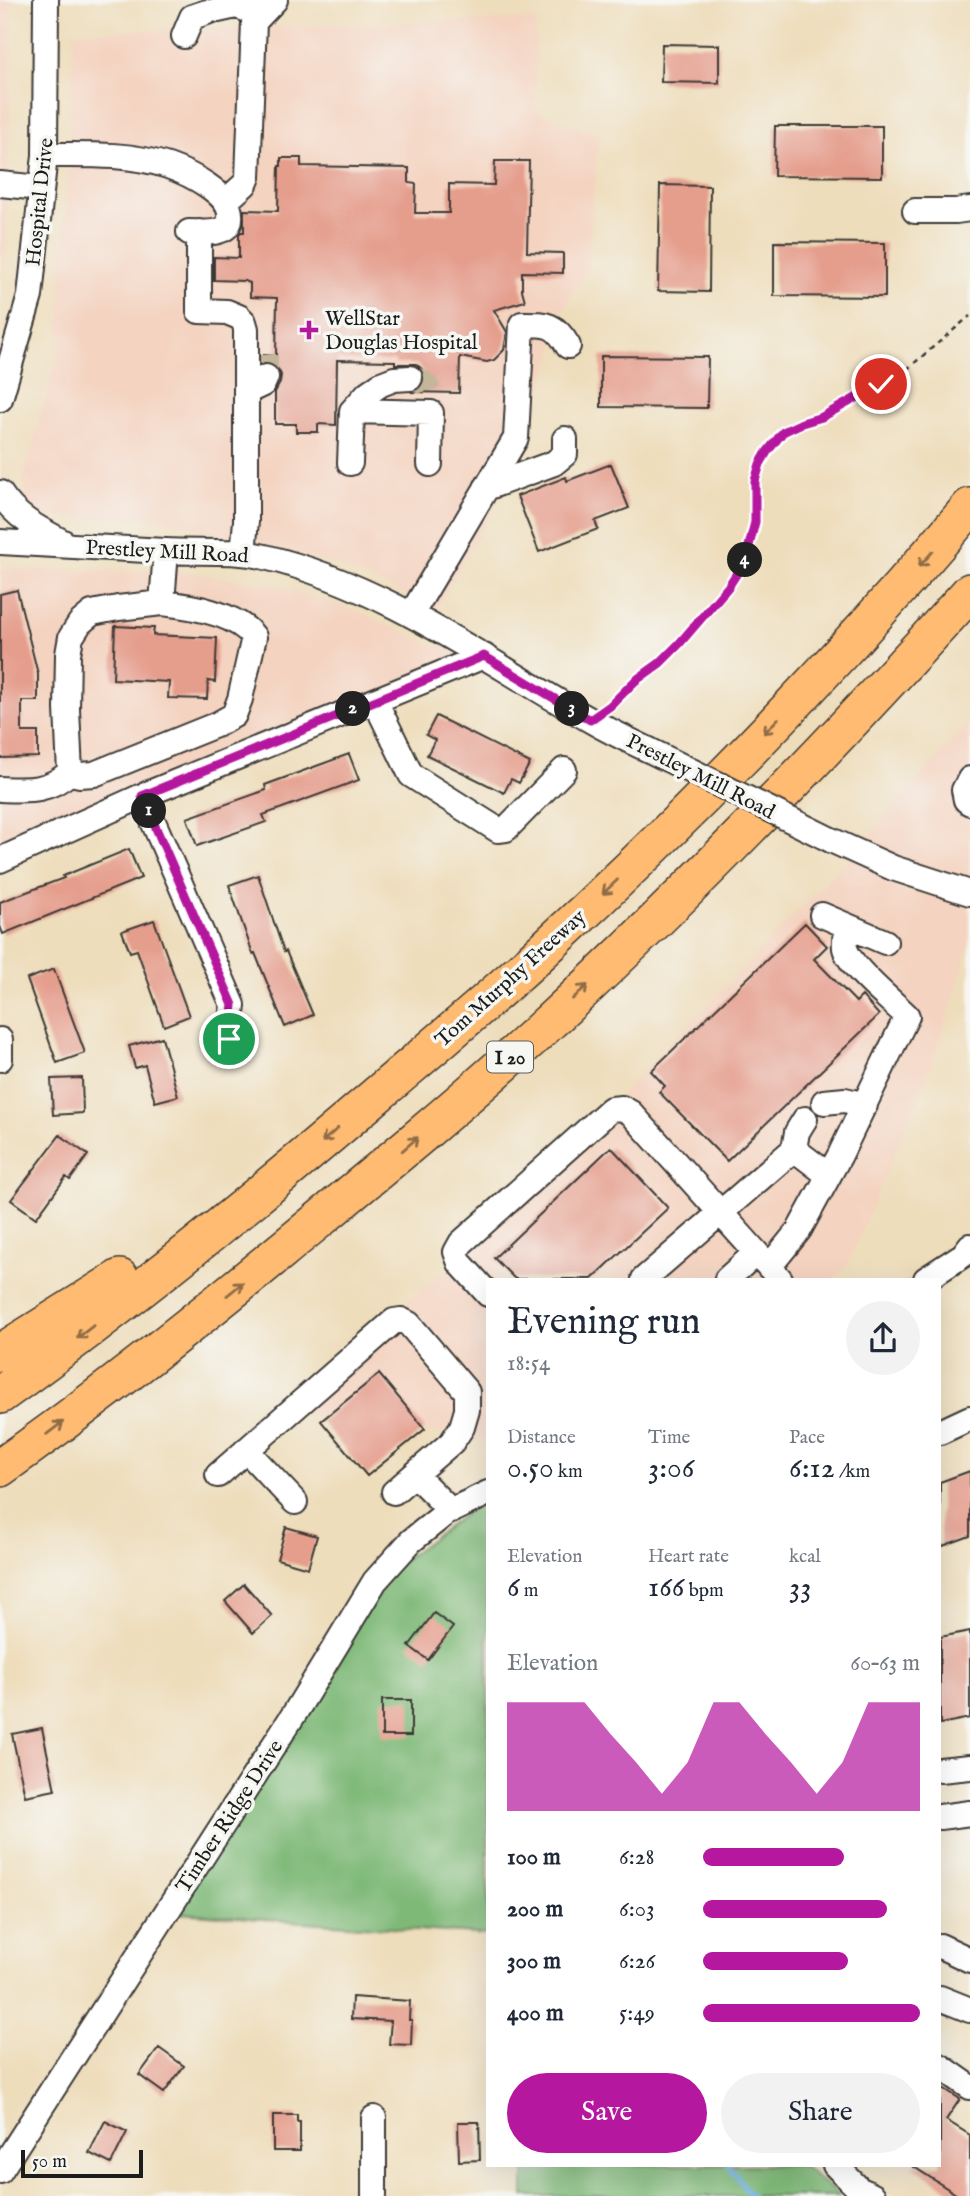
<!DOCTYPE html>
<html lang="en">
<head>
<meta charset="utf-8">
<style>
	body { margin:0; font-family:"IM FELL English",serif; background:#f2f2f3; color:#1f2937; height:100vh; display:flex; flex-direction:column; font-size:26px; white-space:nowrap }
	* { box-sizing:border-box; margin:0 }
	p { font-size:23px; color:#747a83 }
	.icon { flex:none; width:38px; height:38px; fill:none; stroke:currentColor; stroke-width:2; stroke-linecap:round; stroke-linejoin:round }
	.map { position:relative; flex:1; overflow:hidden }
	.sheet { position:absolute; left:486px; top:1278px; width:455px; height:889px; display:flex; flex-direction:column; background:#fff; border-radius:0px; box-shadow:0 7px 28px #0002 }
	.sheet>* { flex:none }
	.scale { position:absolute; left:21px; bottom:18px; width:122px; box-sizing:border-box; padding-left:7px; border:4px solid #1c1c1c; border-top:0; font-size:19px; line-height:24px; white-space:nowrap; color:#1c1c1c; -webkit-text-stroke:5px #f6f6f2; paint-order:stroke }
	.pin { position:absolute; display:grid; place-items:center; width:60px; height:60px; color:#fff; margin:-30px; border:4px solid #fff; border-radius:50%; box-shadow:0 2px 7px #0007 }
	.km { position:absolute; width:35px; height:35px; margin:-18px; border-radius:50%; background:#222; color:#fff; font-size:19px; line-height:35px; text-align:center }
	.round { display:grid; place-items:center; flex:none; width:74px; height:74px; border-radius:37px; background:#f2f2f3 }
	.summary { display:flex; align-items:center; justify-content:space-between; height:119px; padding:0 21px }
	h1 { font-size:38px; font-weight:600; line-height:52px }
	.figures { display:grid; grid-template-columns:repeat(3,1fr); gap:10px; height:119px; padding:7px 21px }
	.figures div { display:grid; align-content:center }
	.figures b { font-size:30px; font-weight:600 }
	.figures small { font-size:19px; font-weight:400 }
	.figures p { font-size:19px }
	.chart { height:196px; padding:14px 21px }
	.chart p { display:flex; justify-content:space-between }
	.chart svg { width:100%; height:126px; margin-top:7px; fill:#b5179e; opacity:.7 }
	.primary-button { display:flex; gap:14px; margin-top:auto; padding:14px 21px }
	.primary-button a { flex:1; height:80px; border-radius:42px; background:#b5179e; color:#fff; font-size:28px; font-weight:600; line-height:80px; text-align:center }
	.primary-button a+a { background:#f2f2f3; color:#1f2937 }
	ul { padding:0 21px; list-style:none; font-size:23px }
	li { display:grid; grid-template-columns:112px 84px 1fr; align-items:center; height:52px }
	li i { height:18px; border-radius:9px; background:#b5179e }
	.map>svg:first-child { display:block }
</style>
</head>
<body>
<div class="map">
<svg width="970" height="2196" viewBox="0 0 970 2196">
	<rect width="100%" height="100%" fill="#f6f6f2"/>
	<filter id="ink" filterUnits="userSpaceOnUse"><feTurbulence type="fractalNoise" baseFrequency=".0143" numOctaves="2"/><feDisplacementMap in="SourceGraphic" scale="14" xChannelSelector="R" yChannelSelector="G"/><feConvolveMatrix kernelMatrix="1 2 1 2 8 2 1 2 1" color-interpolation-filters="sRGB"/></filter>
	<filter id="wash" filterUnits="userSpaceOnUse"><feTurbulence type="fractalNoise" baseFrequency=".00686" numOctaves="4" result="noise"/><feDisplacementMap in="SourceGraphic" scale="28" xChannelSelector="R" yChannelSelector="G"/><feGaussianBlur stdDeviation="1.57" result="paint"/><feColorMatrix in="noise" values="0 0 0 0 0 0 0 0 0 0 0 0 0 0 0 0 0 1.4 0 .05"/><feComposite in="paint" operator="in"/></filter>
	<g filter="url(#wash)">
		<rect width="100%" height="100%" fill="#edb"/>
		<path fill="#f4d3c0" d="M 0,0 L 13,0 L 6,251 L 0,271 Z
			M 536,19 L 535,111 L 599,136 L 587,270 L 563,310 L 526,453 L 437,608 L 336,565 L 263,545 L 166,520 L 45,517 L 26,503 L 23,479 L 59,349 L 74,32 Z
			M 0,569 L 189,572 L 279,587 L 363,613 L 431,645 L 469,653 L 153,784 L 0,842 Z
			M 970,720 L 970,943 L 936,1055 L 846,1267 L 834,1279 L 488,1279 L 488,1440 L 268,1408 L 460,1260 L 854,853 Z"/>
		<path fill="#7fb978" stroke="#4e6a4a" stroke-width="2" d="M 488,1497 L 488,1935 L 166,1912 L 375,1581 Z
			M 524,2165 L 802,2165 L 839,2196 L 524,2196 Z"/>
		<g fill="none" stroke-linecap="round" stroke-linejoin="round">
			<path stroke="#6fb3e4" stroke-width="5" d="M 728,2165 L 751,2196"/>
		</g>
		<g id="blocks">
			<path fill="#e59d8c" d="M 662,44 L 719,45 L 719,83 L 661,82 Z
				M 775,126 L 882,126 L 882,177 L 774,176 Z
				M 281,158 L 301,158 L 301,166 L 409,168 L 409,183 L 416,184 L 415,213 L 449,213 L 449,184 L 494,185 L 495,161 L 529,161 L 527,252 L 563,253 L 563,273 L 522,272 L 522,290 L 525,301 L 494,310 L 507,332 L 504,350 L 494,360 L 487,362 L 460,357 L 459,393 L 413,392 L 423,385 L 425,378 L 422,369 L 416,364 L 395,364 L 395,361 L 337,360 L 336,425 L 318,424 L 318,432 L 296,432 L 296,424 L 275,424 L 275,392 L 280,383 L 281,375 L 278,369 L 272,364 L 264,362 L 264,355 L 276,356 L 277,298 L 250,297 L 250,283 L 245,281 L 214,280 L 214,257 L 239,258 L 239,235 L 241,232 L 244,232 L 244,210 L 278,211 L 279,166 L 281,166 Z
				M 660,185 L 710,186 L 709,292 L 658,291 Z
				M 774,242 L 885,243 L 885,297 L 774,296 Z
				M 601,356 L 708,357 L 707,408 L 601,407 Z
				M 611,464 L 629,508 L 595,521 L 598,529 L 539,552 L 517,496 L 566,477 L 567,481 Z
				M 17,590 L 38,674 L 38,701 L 22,701 L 22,732 L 38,732 L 38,757 L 0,758 L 0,594 Z
				M 115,626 L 154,628 L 153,635 L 217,638 L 215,682 L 208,681 L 207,699 L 168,698 L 169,682 L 113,679 Z
				M 436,716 L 530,763 L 519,783 L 511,779 L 504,793 L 427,755 L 435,740 L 426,735 Z
				M 349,754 L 359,780 L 263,815 L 266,822 L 197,846 L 187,818 L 266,790 L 265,785 Z
				M 129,849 L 141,878 L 3,934 L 0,926 L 0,902 L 64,878 L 63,876 Z
				M 258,875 L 284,952 L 286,951 L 313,1015 L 285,1027 L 255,953 L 253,954 L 229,885 Z
				M 154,920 L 189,1016 L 164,1026 L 137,950 L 130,952 L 122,931 Z
				M 805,923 L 827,946 L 814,959 L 856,1002 L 862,996 L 879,1015 L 727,1161 L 659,1092 L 665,1086 L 651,1071 Z
				M 54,969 L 85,1053 L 57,1063 L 27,979 Z
				M 162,1037 L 178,1096 L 155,1102 L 145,1065 L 135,1068 L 129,1046 Z
				M 82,1078 L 83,1113 L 53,1115 L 51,1079 Z
				M 60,1135 L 88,1155 L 70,1180 L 66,1177 L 36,1218 L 11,1200 Z
				M 611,1147 L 668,1208 L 592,1279 L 515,1279 L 494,1258 Z
				M 379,1374 L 425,1429 L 367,1476 L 321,1421 Z
				M 970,1471 L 970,1536 L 940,1547 L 940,1482 Z
				M 286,1527 L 317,1536 L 308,1568 L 277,1559 Z
				M 244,1584 L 272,1616 L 253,1633 L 225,1601 Z
				M 434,1613 L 453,1627 L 428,1660 L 409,1646 Z
				M 970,1631 L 970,1718 L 940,1724 L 940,1637 Z
				M 382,1700 L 411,1700 L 411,1736 L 382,1736 Z
				M 42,1728 L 55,1790 L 25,1796 L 12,1734 Z
				M 352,1997 L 410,2001 L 409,2020 L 412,2020 L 411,2045 L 389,2044 L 391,2021 L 351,2019 Z
				M 159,2048 L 184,2066 L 164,2093 L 139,2075 Z
				M 940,2086 L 960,2099 L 946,2120 L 970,2135 L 970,2196 L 959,2196 L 911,2165 L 940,2165 Z
				M 273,2115 L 297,2115 L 297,2122 L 300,2122 L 300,2151 L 273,2151 Z
				M 105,2121 L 127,2132 L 111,2164 L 89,2153 Z
				M 458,2122 L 479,2122 L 480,2160 L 459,2161 Z"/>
		</g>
	</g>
	<g filter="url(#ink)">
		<use href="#blocks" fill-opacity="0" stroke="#3c3934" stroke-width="2"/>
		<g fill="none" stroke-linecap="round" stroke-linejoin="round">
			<path stroke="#c4b69b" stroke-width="24" stroke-dasharray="24 12" stroke-linecap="butt" d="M 266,355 L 266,377
				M 410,378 C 419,380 427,382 429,392"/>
			<defs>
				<path id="minor" d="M 218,10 L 236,6 L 261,14
					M 184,36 L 192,17 L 207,12
					M 45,155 C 85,155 129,153 168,166 C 188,173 233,194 230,218 C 230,224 227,228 221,230 C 212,234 199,232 189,232
					M 0,184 L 40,188
					M 226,201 L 245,184 L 248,177 L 254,22 L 275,0
					M 915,211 L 956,211 L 970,209
					M 199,232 L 199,311 L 227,312 L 239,317 L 244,322 L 246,329 L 246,521 L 243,553
					M 246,392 L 263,384 L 266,377
					M 0,399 L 30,296 L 45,155 L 46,0
					M 352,411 L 431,413 L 430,464
					M 350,463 L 352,411 L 368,393 L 381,384 L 394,379 L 410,378
					M 486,488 L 554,463 L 565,454 L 565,439
					M 0,493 C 16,518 39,529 63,542
					M 0,542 C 55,545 110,548 165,551 C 198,553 233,549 265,557 C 386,586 486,661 592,721 C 611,732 630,741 649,750
					M 162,603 C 191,606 236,613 254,637 L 240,699 L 234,715 L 218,724 L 94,774 L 80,775 L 70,773 L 67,709 L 68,654 L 71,637 L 80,623 L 92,613 L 118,608 Z
					M 162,603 L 166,551
					M 411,615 L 516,438 L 522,324 C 546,324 555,323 568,346
					M 375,701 L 411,775 L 498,830 L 506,829 L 564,770
					M 970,779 L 964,790 L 966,800 L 970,803
					M 0,789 C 28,790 48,792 70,772
					M 142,796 L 233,1005 L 229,1039
					M 831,840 L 893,868 L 970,893
					M 0,860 L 142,796 L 484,656
					M 822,915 L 885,942
					M 0,1040 L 0,1059
					M 824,1102 L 845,1100 L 865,1105
					M 794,1149 L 797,1132 L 805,1119
					M 769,1267 L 799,1230 L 840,1155 L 907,1016 C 892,1001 850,968 845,948 C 844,941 846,933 847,926
					M 644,1279 L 794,1149 L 828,1175
					M 727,1279 L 756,1253
					M 926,1279 L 963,1255 L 970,1246
					M 488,1294 L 460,1263 L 456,1252 L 461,1243 L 611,1109 L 622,1108 L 631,1113 L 780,1279
					M 940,1432 L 970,1418
					M 246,1450 L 295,1502
					M 218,1475 L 394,1321 L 401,1320 L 409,1324 L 467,1392 L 467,1410 L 462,1427 L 452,1442 L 394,1492
					M 415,1475 L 451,1511
					M 940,1770 L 970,1767
					M 940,1817 L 970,1813
					M 940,1946 L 970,1960
					M 940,1998 L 970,2010
					M 940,2066 L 970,2087
					M 835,2165 L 859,2189 L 873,2196
					M 0,2171 L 296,1711 L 375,1581 L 411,1541 L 446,1513 L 488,1493
					M 374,2196 L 374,2118"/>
				<path id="highway" d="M 0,1353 L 120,1278
					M 0,1395 C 131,1301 256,1199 378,1094 C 432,1048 486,1003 538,955 C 691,815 836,665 970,507
					M 0,1468 C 97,1400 190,1326 281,1251 C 366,1181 451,1112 532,1038 C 686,897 830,747 970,592"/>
			</defs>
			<use href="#minor" stroke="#3c3934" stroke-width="28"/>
			<use href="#highway" stroke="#3c3934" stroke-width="40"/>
			<path stroke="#3c3934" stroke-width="2.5" stroke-dasharray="5 5" stroke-linecap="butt" d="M 607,708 L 679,644 L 728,587 L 744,562 L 749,546 L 755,522 L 755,481 L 760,464 L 767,452 L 783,432 L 802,423 L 822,417 L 906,370 L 970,316"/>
			<use href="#minor" stroke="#fff" stroke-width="24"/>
			<use href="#highway" stroke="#ffbb71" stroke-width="37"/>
			<defs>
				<path id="minor-bridge" d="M 649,750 L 831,840"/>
			</defs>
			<use href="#minor-bridge" stroke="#3c3934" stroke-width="28" stroke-linecap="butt"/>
			<use href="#minor-bridge" stroke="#fff" stroke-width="24"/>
		</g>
		<defs><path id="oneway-shaft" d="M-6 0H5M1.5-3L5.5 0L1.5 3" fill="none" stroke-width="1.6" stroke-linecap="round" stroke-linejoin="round" transform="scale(1.75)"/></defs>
		<g stroke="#8e6c46">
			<use href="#oneway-shaft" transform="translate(926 559) rotate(132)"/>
			<use href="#oneway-shaft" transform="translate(771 726) rotate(134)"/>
			<use href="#oneway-shaft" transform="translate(610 887) rotate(136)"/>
			<use href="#oneway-shaft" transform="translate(580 992) rotate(-43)"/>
			<use href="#oneway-shaft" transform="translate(330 1135) rotate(139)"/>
			<use href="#oneway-shaft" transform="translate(410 1144) rotate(-41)"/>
			<use href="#oneway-shaft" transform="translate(235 1289) rotate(-39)"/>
			<use href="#oneway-shaft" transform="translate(85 1332) rotate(142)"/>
			<use href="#oneway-shaft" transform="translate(55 1428) rotate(-37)"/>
		</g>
	</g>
	<g fill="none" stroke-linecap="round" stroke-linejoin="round" filter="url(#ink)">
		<defs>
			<path id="route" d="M 229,1039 L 233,1005 L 142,796 L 484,656 L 590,720 L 610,706 L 635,681 L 660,663 L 679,644 L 728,587 L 744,562 L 749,546 L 755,522 L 755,481 L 760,464 L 767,452 L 783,432 L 802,423 L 822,417 L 881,384"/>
		</defs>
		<use href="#route" stroke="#fff" stroke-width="14"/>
		<use href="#route" stroke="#b5179e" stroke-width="9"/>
	</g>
	<path fill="#b5179e" stroke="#f6f6f2" stroke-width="2.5" d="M305.5 319.5h7v7h7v7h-7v7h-7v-7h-7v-7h7z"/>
	<g text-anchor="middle" stroke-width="7" stroke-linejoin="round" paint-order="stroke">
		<rect fill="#f6f6f2" stroke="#5d5d5c" stroke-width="2" x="487" y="1041.5" width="46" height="31" rx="5"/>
		<g font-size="19" font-weight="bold" fill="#1c1c1c">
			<text x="510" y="1064">I 20</text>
		</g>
		<g font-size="21" fill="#1c1c1c" stroke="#f6f6f2">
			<text transform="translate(39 202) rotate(-84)" y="7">Hospital Drive</text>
			<text transform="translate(167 551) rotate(3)" y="7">Prestley Mill Road</text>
			<text transform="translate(701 776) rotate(27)" y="7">Prestley Mill Road</text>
			<text transform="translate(510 978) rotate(-42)" y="7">Tom Murphy Freeway</text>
			<text transform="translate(229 1816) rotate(-57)" y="7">Timber Ridge Drive</text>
		</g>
		<g font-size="21" fill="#1c1c1c" stroke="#f6f6f2" text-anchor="start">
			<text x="325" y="325">WellStar<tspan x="325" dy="24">Douglas Hospital</tspan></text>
		</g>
	</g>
</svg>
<div class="scale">50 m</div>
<div class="pin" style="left:229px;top:1039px;background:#1e9e55"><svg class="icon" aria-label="arrive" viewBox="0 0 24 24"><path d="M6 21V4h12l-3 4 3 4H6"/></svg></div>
<div class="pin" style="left:881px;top:384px;background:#d93025"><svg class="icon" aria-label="check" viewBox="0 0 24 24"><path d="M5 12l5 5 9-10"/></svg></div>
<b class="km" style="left:149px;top:811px">1</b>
<b class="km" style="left:353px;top:709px">2</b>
<b class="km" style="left:572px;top:709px">3</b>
<b class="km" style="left:745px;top:560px">4</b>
<section class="sheet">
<div class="summary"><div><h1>Evening run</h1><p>18:54</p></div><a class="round"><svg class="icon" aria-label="share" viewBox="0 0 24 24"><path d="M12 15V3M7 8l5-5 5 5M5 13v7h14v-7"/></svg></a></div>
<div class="figures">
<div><p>Distance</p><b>0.50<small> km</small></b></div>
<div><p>Time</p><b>3:06</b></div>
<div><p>Pace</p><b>6:12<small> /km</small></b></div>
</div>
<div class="figures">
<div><p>Elevation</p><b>6<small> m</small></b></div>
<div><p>Heart rate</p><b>166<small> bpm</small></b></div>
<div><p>kcal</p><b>33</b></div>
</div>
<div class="chart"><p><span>Elevation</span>60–63 m</p>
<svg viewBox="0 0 160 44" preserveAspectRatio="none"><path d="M0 44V6L10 6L20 6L30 6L40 17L50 27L60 38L70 27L80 6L90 6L100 17L110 27L120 38L130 27L140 6L150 6L160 6V44z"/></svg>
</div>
<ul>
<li><b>100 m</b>6:28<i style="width:65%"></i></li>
<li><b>200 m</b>6:03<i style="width:85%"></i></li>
<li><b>300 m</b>6:26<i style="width:67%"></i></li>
<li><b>400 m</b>5:49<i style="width:100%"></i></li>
</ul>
<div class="primary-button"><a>Save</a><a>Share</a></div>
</section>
</div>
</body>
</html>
